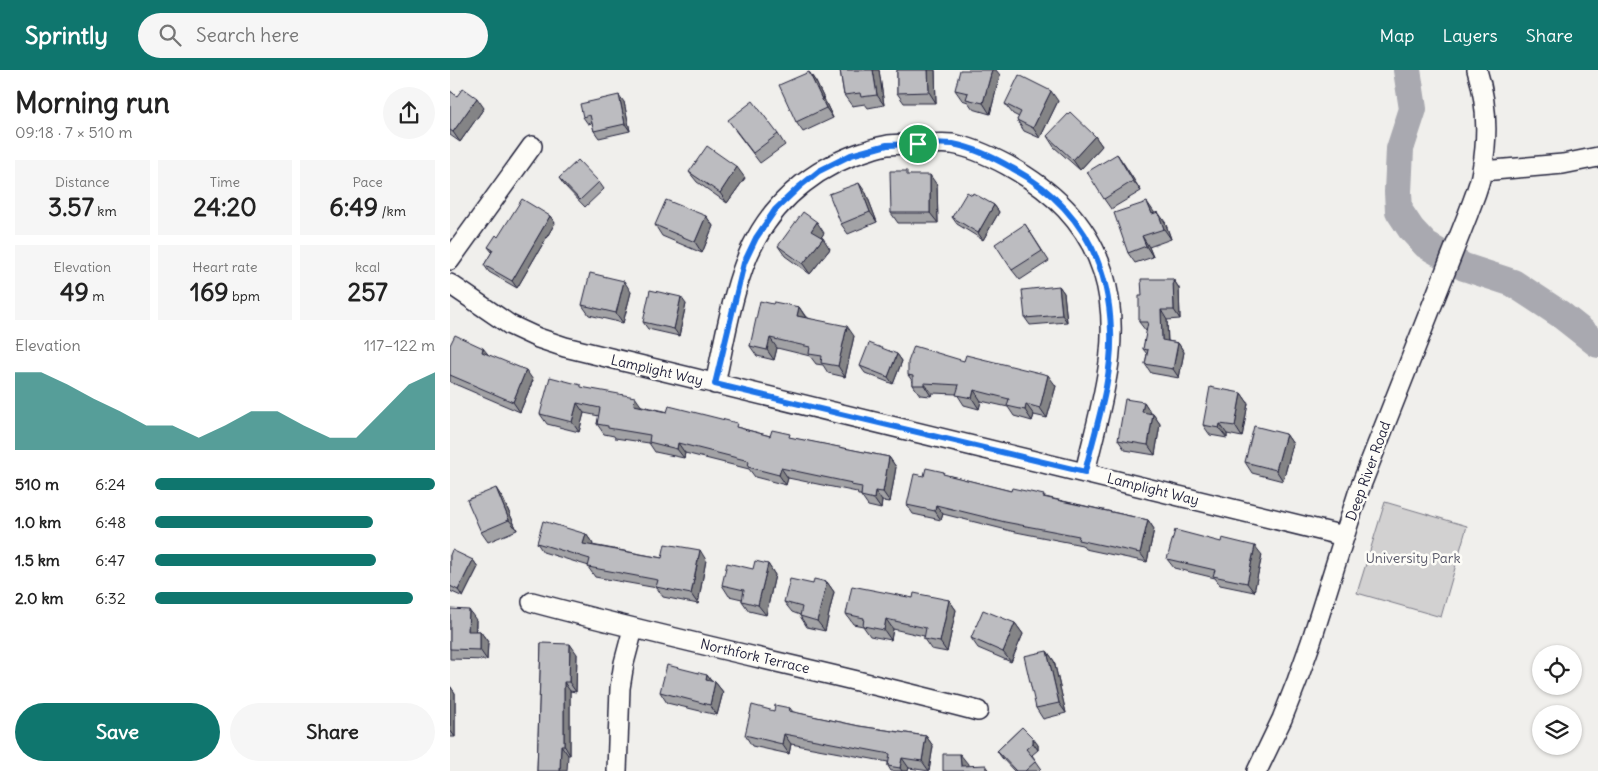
<!DOCTYPE html>
<html lang="en">
<head>
<meta charset="utf-8">
<style>
	body { margin:0; font-family:Delius,sans-serif; background:#f6f6f6; color:#222; height:100vh; display:flex; flex-direction:column; font-size:19px; white-space:nowrap }
	* { box-sizing:border-box; margin:0 }
	p { font-size:16px; color:#767676 }
	.icon { flex:none; width:28px; height:28px; fill:none; stroke:currentColor; stroke-width:2; stroke-linecap:round; stroke-linejoin:round }
	.map { position:relative; flex:1; overflow:hidden }
	.sheet { display:flex; flex-direction:column; background:#fff; width:450px }
	.sheet>* { flex:none }
	.controls { position:absolute; left:1082px; top:575px; display:grid; gap:10px }
	.controls a { display:grid; place-items:center; width:50px; height:50px; border-radius:50%; background:#fff; box-shadow:0 1px 4px #0004; font-size:25px }
	.pin { position:absolute; display:grid; place-items:center; width:42px; height:42px; color:#fff; margin:-21px; border:2px solid #fff; border-radius:50%; box-shadow:0 1px 5px #0007 }
	.round { display:grid; place-items:center; flex:none; width:52px; height:52px; border-radius:26px; background:#f6f6f6 }
	.headline { display:flex; align-items:center; justify-content:space-between; height:85px; padding:0 15px }
	h1 { font-size:28px; font-weight:800; line-height:38px }
	.stats { display:grid; grid-template-columns:repeat(3,1fr); gap:8px; height:85px; padding:5px 15px }
	.stats div { display:grid; align-content:center; border-radius:0px; background:#f6f6f6; text-align:center }
	.stats b { font-size:25px; font-weight:800 }
	.stats small { font-size:14px; font-weight:400 }
	.stats p { font-size:14px }
	.chart { height:140px; padding:10px 15px }
	.chart p { display:flex; justify-content:space-between }
	.chart svg { width:100%; height:90px; margin-top:5px; fill:#0f766e; opacity:.7 }
	.action { display:flex; gap:10px; margin-top:auto; padding:10px 15px }
	.action a { flex:1; height:58px; border-radius:30px; background:#0f766e; color:#fff; font-size:20px; font-weight:800; line-height:58px; text-align:center }
	.action a+a { background:#f6f6f6; color:#222 }
	ul { padding:0 15px; list-style:none; font-size:16px }
	li { display:grid; grid-template-columns:80px 60px 1fr; align-items:center; height:38px }
	li i { height:12px; border-radius:6px; background:#0f766e }
	header { display:flex; align-items:center; gap:30px; box-sizing:border-box; height:70px; padding:0 25px; background:#0f766e; color:#fff }
	header strong { font-size:24px }
	nav { display:flex; gap:28px; margin-inline-start:auto; font-size:18px }
	.search { width:350px; height:45px; background:#f6f6f6; display:flex; align-items:center; gap:12px; box-sizing:border-box; padding:0 18px; border-radius:28px; color:#767676; font-size:19px }
	main { display:flex; flex:1; min-height:0 }
	.map>svg:first-child { display:block }
</style>
</head>
<body>
<header>
<strong>Sprintly</strong>
<div class="search"><svg class="icon" aria-label="search" viewBox="0 0 24 24"><circle cx="10" cy="10" r="6"/><path d="M15 15l6 6"/></svg>Search here</div>
<nav><a>Map</a><a>Layers</a><a>Share</a></nav>
</header>
<main>
<section class="sheet">
<div class="headline"><div><h1>Morning run</h1><p>09:18 · 7 × 510 m</p></div><a class="round"><svg class="icon" aria-label="share" viewBox="0 0 24 24"><path d="M12 15V3M7 8l5-5 5 5M5 13v7h14v-7"/></svg></a></div>
<div class="stats">
<div><p>Distance</p><b>3.57<small> km</small></b></div>
<div><p>Time</p><b>24:20</b></div>
<div><p>Pace</p><b>6:49<small> /km</small></b></div>
</div>
<div class="stats">
<div><p>Elevation</p><b>49<small> m</small></b></div>
<div><p>Heart rate</p><b>169<small> bpm</small></b></div>
<div><p>kcal</p><b>257</b></div>
</div>
<div class="chart"><p><span>Elevation</span>117–122 m</p>
<svg viewBox="0 0 160 44" preserveAspectRatio="none"><path d="M0 44V6L10 6L20 12L30 19L40 25L50 32L60 32L70 38L80 32L90 25L100 25L110 32L120 38L130 38L140 25L150 12L160 6V44z"/></svg>
</div>
<ul>
<li><b>510 m</b>6:24<i style="width:100%"></i></li>
<li><b>1.0 km</b>6:48<i style="width:78%"></i></li>
<li><b>1.5 km</b>6:47<i style="width:79%"></i></li>
<li><b>2.0 km</b>6:32<i style="width:92%"></i></li>
</ul>
<div class="action"><a>Save</a><a>Share</a></div>
</section>
<div class="map">
<svg width="1148" height="701" viewBox="0 0 1148 701">
	<rect width="100%" height="100%" fill="#f0efec"/>
	<filter id="ink" filterUnits="userSpaceOnUse"><feTurbulence type="fractalNoise" baseFrequency=".02" numOctaves="2"/><feDisplacementMap in="SourceGraphic" scale="10" xChannelSelector="R" yChannelSelector="G"/><feConvolveMatrix kernelMatrix="1 2 1 2 8 2 1 2 1" color-interpolation-filters="sRGB"/></filter>
	<g filter="url(#ink)">
		<path fill="#d2d1d1" stroke="#7a7a86" d="M 935,432 L 1017,456 L 991,547 L 907,523 Z"/>
		<g fill="none" stroke-linecap="round" stroke-linejoin="round">
			<path stroke="#a9a9b0" stroke-width="28" d="M 957,0 L 963,39 L 950,79 L 948,122 L 949,141 L 961,159 L 976,175 L 1014,197 L 1063,213 L 1110,244 L 1148,274"/>
			<defs>
				<path id="minor" d="M 1032,101 L 1113,94 L 1148,87
					M 0,190 L 82,76
					M 0,214 L 60,255 L 88,268 L 115,277 L 894,466
					M 265,314 C 275,269 284,208 306,169 C 330,125 371,94 419,80 C 425,78 432,76 438,75 C 450,74 462,74 474,74 C 483,74 493,73 502,74 C 521,77 540,86 557,95 C 602,120 637,152 653,202 C 674,269 650,337 635,402
					M 82,532 C 230,572 380,602 528,641
					M 167,701 L 170,618 L 174,593 L 183,559
					M 807,701 L 832,649 L 847,611 L 861,572 L 908,423 L 1018,144 C 1023,130 1030,115 1032,100 C 1038,67 1037,32 1027,0"/>
			</defs>
			<use href="#minor" stroke="#22223b" stroke-width="22"/>
			<use href="#minor" stroke="#fdfcf7" stroke-width="19"/>
		</g>
		<path fill="#a2a2a5" stroke="#22223b" d="M 390,0 L 429,0 L 434,35 L 418,38 L 415,34 L 402,36 L 394,25 Z
			M 447,0 L 485,0 L 486,33 L 454,33 L 447,23 Z
			M 359,2 L 366,12 L 383,48 L 353,62 L 346,52 Z
			M 550,5 L 540,44 L 523,39 L 518,32 L 512,30 L 505,20 Z
			M 0,21 L 7,26 L 34,38 L 10,72 L 0,65 Z
			M 608,31 L 590,68 L 574,61 L 567,50 L 569,47 L 563,44 L 555,34 Z
			M 174,32 L 180,61 L 149,68 L 144,61 L 142,53 L 138,54 L 133,47 Z
			M 285,60 L 328,64 L 335,75 L 310,93 Z
			M 597,66 L 645,66 L 652,76 L 630,100 L 604,77 Z
			M 667,84 L 691,121 L 661,139 L 654,129 Z
			M 239,102 L 295,108 L 277,133 L 247,112 Z
			M 460,105 L 487,115 L 488,153 L 448,153 L 441,143 Z
			M 109,108 L 149,112 L 154,119 L 135,137 L 114,115 Z
			M 416,123 L 427,152 L 398,164 L 391,154 Z
			M 522,125 L 544,135 L 549,142 L 533,170 L 507,154 L 502,147 Z
			M 705,143 L 715,152 L 721,169 L 699,177 L 703,187 L 685,193 L 678,183 Z
			M 100,146 L 105,153 L 67,218 L 39,202 L 34,195 L 42,182 L 38,177 L 48,167 Z
			M 256,146 L 263,156 L 252,183 L 212,166 L 205,155 Z
			M 575,154 L 599,191 L 570,210 L 562,200 Z
			M 374,163 L 371,167 L 380,179 L 360,204 L 335,186 L 328,176 Z
			M 723,209 L 729,218 L 730,249 L 717,250 L 718,271 L 728,273 L 734,282 L 729,308 L 701,303 L 695,294 L 697,284 L 693,279 L 697,261 L 696,261 L 689,252 L 692,226 Z
			M 609,216 L 614,223 L 617,252 L 580,255 L 575,248 Z
			M 181,222 L 173,253 L 139,245 L 132,235 Z
			M 236,234 L 229,266 L 198,259 L 193,252 Z
			M 323,234 L 349,237 L 356,247 L 404,266 L 395,307 L 378,303 L 373,295 L 366,294 L 360,286 L 327,278 L 324,290 L 307,286 L 300,276 Z
			M 0,275 L 83,310 L 70,342 L 0,312 Z
			M 447,284 L 452,291 L 443,314 L 415,303 L 410,296 Z
			M 514,291 L 606,316 L 597,348 L 584,345 L 582,351 L 564,346 L 558,337 L 531,331 L 529,339 L 514,335 L 507,324 L 482,323 L 481,326 L 470,325 L 463,315 L 463,312 L 458,305 Z
			M 133,318 L 192,336 L 290,358 L 320,366 L 342,368 L 439,387 L 446,397 L 440,432 L 432,431 L 431,439 L 418,436 L 411,426 L 411,425 L 408,425 L 407,422 L 338,408 L 336,415 L 305,407 L 299,399 L 235,383 L 234,388 L 205,382 L 199,373 L 165,368 L 164,366 L 154,364 L 147,354 L 149,346 L 134,343 L 129,362 L 97,354 L 90,344 Z
			M 791,323 L 798,333 L 792,367 L 777,364 L 777,368 L 760,365 L 753,355 Z
			M 694,332 L 701,343 L 703,344 L 710,354 L 705,385 L 675,380 L 668,370 Z
			M 836,364 L 843,374 L 833,411 L 802,403 L 795,392 Z
			M 496,405 L 561,421 L 595,427 L 698,450 L 704,459 L 697,492 L 635,479 L 632,475 L 561,461 L 493,444 L 491,450 L 463,444 L 457,435 L 474,406 Z
			M 53,429 L 67,460 L 38,472 L 31,462 Z
			M 136,464 L 143,474 L 142,475 L 212,488 L 256,490 L 248,534 L 213,527 L 207,518 L 145,507 L 138,497 L 139,496 L 93,482 L 87,473 Z
			M 0,485 L 23,490 L 28,497 L 13,527 L 0,521 Z
			M 812,485 L 804,522 L 770,515 L 765,508 L 724,498 L 717,489 Z
			M 318,494 L 325,505 L 316,545 L 299,541 L 292,531 L 292,529 L 279,526 L 272,515 Z
			M 377,512 L 384,522 L 375,561 L 357,557 L 350,546 L 350,545 L 342,542 L 334,532 L 363,514 Z
			M 463,528 L 499,530 L 506,540 L 497,582 L 481,579 L 474,569 L 474,566 L 443,559 L 441,570 L 420,566 L 413,556 L 403,554 L 396,544 Z
			M 0,539 L 26,550 L 26,561 L 30,561 L 38,572 L 37,590 L 0,589 Z
			M 565,553 L 573,564 L 561,592 L 528,578 L 521,568 Z
			M 91,573 L 127,584 L 126,622 L 120,621 L 120,685 L 118,685 L 87,701 Z
			M 597,581 L 604,591 L 616,643 L 593,649 L 586,638 Z
			M 257,605 L 261,611 L 265,612 L 273,622 L 267,645 L 217,633 L 210,622 Z
			M 0,616 L 5,623 L 5,667 L 0,667 Z
			M 340,638 L 343,642 L 409,656 L 476,666 L 483,676 L 479,701 L 459,698 L 458,701 L 441,701 L 438,696 L 438,692 L 341,674 L 339,684 L 302,676 L 295,665 L 324,641 Z
			M 572,657 L 588,675 L 588,680 L 582,685 L 591,698 L 588,701 L 564,701 L 552,688 L 547,681 Z"/>
		<path fill="#848486" stroke="#22223b" d="M 423,0 L 429,0 L 434,35 L 427,25 Z
			M 478,0 L 485,0 L 486,33 L 479,22 Z
			M 542,0 L 546,0 L 550,5 L 540,44 L 533,33 Z
			M 359,2 L 366,12 L 383,48 L 376,38 Z
			M 601,21 L 608,31 L 590,68 L 583,58 Z
			M 169,25 L 174,32 L 180,61 L 175,54 Z
			M 27,28 L 34,38 L 10,72 L 3,62 Z
			M 645,66 L 652,76 L 630,100 L 623,90 Z
			M 667,84 L 674,94 L 691,121 L 683,111 Z
			M 287,97 L 295,108 L 277,133 L 270,123 Z
			M 480,105 L 487,115 L 488,153 L 480,143 Z
			M 409,113 L 416,123 L 427,152 L 420,142 Z
			M 697,132 L 704,142 L 709,154 L 702,144 Z
			M 544,135 L 549,142 L 533,170 L 528,163 Z
			M 708,142 L 715,152 L 721,169 L 714,159 Z
			M 100,146 L 105,153 L 67,218 L 62,211 Z
			M 256,146 L 263,156 L 252,183 L 245,172 Z
			M 367,152 L 374,163 L 369,171 L 361,161 Z
			M 692,166 L 699,177 L 703,187 L 696,176 Z
			M 373,168 L 380,179 L 360,204 L 353,194 Z
			M 723,209 L 729,218 L 730,249 L 724,240 Z
			M 174,211 L 181,222 L 173,253 L 166,243 Z
			M 609,216 L 614,223 L 617,252 L 612,245 Z
			M 231,227 L 236,234 L 229,266 L 224,259 Z
			M 349,237 L 356,248 L 347,246 Z
			M 711,240 L 717,250 L 718,279 L 712,270 Z
			M 397,256 L 404,266 L 395,307 L 388,296 Z
			M 320,268 L 327,278 L 324,290 L 317,280 Z
			M 728,273 L 734,282 L 729,308 L 723,299 Z
			M 33,278 L 41,288 L 32,282 Z
			M 447,284 L 452,291 L 443,314 L 438,307 Z
			M 76,300 L 83,310 L 70,342 L 63,332 Z
			M 598,305 L 606,316 L 597,348 L 590,338 Z
			M 474,313 L 482,323 L 481,326 L 474,315 Z
			M 524,320 L 531,331 L 529,339 L 522,328 Z
			M 791,323 L 798,333 L 792,367 L 785,356 Z
			M 185,327 L 192,337 L 184,335 Z
			M 694,332 L 701,343 L 699,352 L 692,342 Z
			M 127,333 L 134,343 L 129,362 L 122,352 Z
			M 576,334 L 584,345 L 582,351 L 575,340 Z
			M 703,344 L 710,354 L 705,385 L 698,375 Z
			M 770,354 L 777,364 L 777,368 L 769,358 Z
			M 836,364 L 843,374 L 833,411 L 826,400 Z
			M 228,373 L 235,383 L 234,388 L 227,379 Z
			M 439,387 L 446,397 L 440,432 L 433,422 Z
			M 331,398 L 338,408 L 336,415 L 329,405 Z
			M 46,418 L 53,429 L 67,460 L 59,450 Z
			M 425,421 L 432,431 L 431,439 L 424,429 Z
			M 486,435 L 493,444 L 491,450 L 485,441 Z
			M 698,450 L 704,459 L 697,492 L 690,483 Z
			M 136,464 L 143,474 L 140,483 L 133,474 Z
			M 805,476 L 812,485 L 804,522 L 797,513 Z
			M 250,480 L 256,490 L 248,534 L 241,524 Z
			M 23,490 L 28,497 L 13,527 L 8,520 Z
			M 318,494 L 325,505 L 316,545 L 308,535 Z
			M 377,512 L 384,522 L 375,561 L 367,551 Z
			M 499,530 L 506,540 L 497,582 L 490,572 Z
			M 19,540 L 26,550 L 25,571 L 18,561 Z
			M 436,549 L 443,559 L 441,570 L 434,560 Z
			M 565,553 L 573,564 L 561,592 L 553,582 Z
			M 30,561 L 38,572 L 37,590 L 30,580 Z
			M 120,574 L 127,584 L 126,622 L 119,612 Z
			M 597,581 L 604,591 L 616,643 L 609,633 Z
			M 257,605 L 264,615 L 256,610 Z
			M 114,612 L 120,621 L 120,685 L 114,675 Z
			M 265,612 L 273,622 L 267,645 L 260,635 Z
			M 0,616 L 5,623 L 5,667 L 0,660 Z
			M 334,664 L 341,674 L 339,684 L 332,674 Z
			M 476,666 L 483,676 L 479,701 L 472,691 Z
			M 583,668 L 588,675 L 588,680 L 583,673 Z
			M 111,675 L 118,685 L 117,701 L 110,701 Z
			M 510,684 L 518,694 L 518,701 L 511,696 Z
			M 452,688 L 459,698 L 458,701 L 452,701 L 450,698 Z
			M 536,695 L 540,701 L 536,701 Z"/>
		<path fill="#bcbcc0" stroke="#22223b" d="M 390,0 L 423,0 L 427,25 L 411,27 L 410,23 L 394,25 Z
			M 447,0 L 478,0 L 479,22 L 447,23 Z
			M 510,0 L 542,0 L 533,33 L 516,29 L 518,23 L 505,20 Z
			M 359,2 L 376,38 L 346,52 L 329,15 Z
			M 569,5 L 601,21 L 583,58 L 567,50 L 571,42 L 555,34 Z
			M 13,18 L 27,28 L 3,62 L 0,60 L 0,21 L 7,26 Z
			M 169,25 L 175,54 L 144,61 L 140,45 L 133,47 L 130,34 Z
			M 303,31 L 328,64 L 303,83 L 278,50 Z
			M 620,42 L 645,66 L 623,90 L 597,66 Z
			M 257,76 L 287,97 L 270,123 L 239,102 Z
			M 667,84 L 683,111 L 654,129 L 637,102 Z
			M 128,90 L 149,112 L 130,130 L 109,108 Z
			M 440,101 L 457,101 L 457,105 L 480,105 L 480,143 L 441,143 Z
			M 409,113 L 420,142 L 391,154 L 379,124 Z
			M 517,122 L 522,125 L 523,123 L 544,135 L 528,163 L 502,147 Z
			M 72,129 L 100,146 L 62,211 L 34,195 L 43,180 L 38,177 L 46,165 L 48,167 Z
			M 216,130 L 256,146 L 245,172 L 205,155 Z
			M 697,132 L 702,144 L 708,142 L 714,159 L 692,166 L 696,176 L 678,183 L 664,143 Z
			M 353,142 L 367,152 L 361,161 L 373,168 L 353,194 L 328,176 Z
			M 575,154 L 592,181 L 562,200 L 545,174 Z
			M 140,203 L 174,211 L 166,243 L 132,235 Z
			M 691,209 L 723,209 L 724,240 L 711,240 L 712,270 L 728,273 L 723,299 L 695,294 L 698,280 L 693,279 L 698,252 L 689,252 L 689,226 L 692,226 Z
			M 609,216 L 612,245 L 575,248 L 572,220 Z
			M 200,220 L 231,227 L 224,259 L 193,252 Z
			M 310,231 L 323,234 L 324,232 L 349,237 L 347,246 L 397,256 L 388,296 L 371,293 L 372,286 L 359,284 L 360,277 L 320,268 L 317,280 L 300,276 Z
			M 5,265 L 33,278 L 32,282 L 76,300 L 63,332 L 0,305 L 0,275 Z
			M 419,273 L 447,284 L 438,307 L 410,296 Z
			M 464,276 L 514,291 L 516,285 L 598,305 L 590,338 L 576,334 L 575,340 L 557,336 L 559,329 L 524,320 L 522,328 L 506,325 L 509,315 L 474,313 L 474,315 L 463,315 L 463,306 L 458,305 L 458,292 Z
			M 100,307 L 131,315 L 131,317 L 185,327 L 184,335 L 217,342 L 219,336 L 287,353 L 286,357 L 320,366 L 322,360 L 340,364 L 339,367 L 439,387 L 433,422 L 425,421 L 424,429 L 411,426 L 412,417 L 401,415 L 402,413 L 331,398 L 329,405 L 298,397 L 299,391 L 228,373 L 227,379 L 199,372 L 200,365 L 158,358 L 158,356 L 147,354 L 150,338 L 127,333 L 122,352 L 90,344 Z
			M 760,317 L 791,323 L 785,356 L 770,354 L 769,358 L 753,355 Z
			M 675,329 L 694,332 L 692,342 L 703,344 L 698,375 L 668,370 Z
			M 804,356 L 836,364 L 826,400 L 795,392 Z
			M 476,398 L 494,402 L 493,404 L 561,421 L 562,418 L 594,425 L 593,427 L 698,450 L 690,483 L 628,470 L 629,466 L 555,452 L 486,435 L 485,441 L 457,435 L 464,404 L 474,406 Z
			M 46,418 L 59,450 L 31,462 L 17,430 Z
			M 93,451 L 136,464 L 133,474 L 212,488 L 215,474 L 250,480 L 241,524 L 206,517 L 208,510 L 138,497 L 140,489 L 87,473 Z
			M 725,460 L 771,472 L 772,468 L 805,476 L 797,513 L 763,506 L 765,500 L 717,489 Z
			M 2,480 L 23,490 L 8,520 L 0,516 L 0,485 Z
			M 305,491 L 318,494 L 308,535 L 292,531 L 294,520 L 272,515 L 277,493 L 303,499 Z
			M 340,509 L 363,514 L 364,509 L 377,512 L 367,551 L 350,546 L 352,537 L 334,532 Z
			M 402,516 L 463,528 L 464,523 L 499,530 L 490,572 L 474,569 L 476,558 L 436,549 L 434,560 L 413,556 L 414,548 L 396,544 Z
			M 0,539 L 19,540 L 18,561 L 30,561 L 30,580 L 0,579 Z
			M 533,540 L 565,553 L 553,582 L 521,568 Z
			M 91,573 L 120,574 L 119,612 L 114,612 L 114,675 L 111,675 L 110,701 L 87,701 Z
			M 597,581 L 609,633 L 586,638 L 574,586 Z
			M 217,595 L 257,605 L 256,610 L 265,612 L 260,635 L 210,622 Z
			M 302,635 L 324,641 L 325,635 L 340,638 L 339,641 L 409,656 L 476,666 L 472,691 L 452,688 L 450,698 L 438,696 L 440,684 L 334,664 L 332,674 L 295,665 Z
			M 572,657 L 583,668 L 583,673 L 576,679 L 586,691 L 575,701 L 566,701 L 547,681 Z
			M 493,684 L 510,684 L 511,696 L 536,695 L 536,701 L 493,701 Z"/>
	</g>
	<g fill="none" stroke-linecap="round" stroke-linejoin="round" filter="url(#ink)">
		<defs>
			<path id="route" d="M 468,74 C 479,74 492,73 503,74 C 524,78 543,87 562,98 C 626,133 659,188 661,261 C 663,308 646,356 635,402 L 265,314 L 294,193 L 306,168 L 325,140 L 349,117 L 369,101 L 401,85 L 437,75 Z"/>
		</defs>
		<use href="#route" stroke="#fff" stroke-width="10"/>
		<use href="#route" stroke="#1a73e8" stroke-width="6"/>
	</g>
	<g text-anchor="middle" stroke-width="5" stroke-linejoin="round" paint-order="stroke">
		<g font-size="14" fill="#22223b" stroke="#fdfcf7">
			<text transform="translate(207 300) rotate(13)" y="5">Lamplight Way</text>
			<text transform="translate(918 401) rotate(-70)" y="5">Deep River Road</text>
			<text transform="translate(703 419) rotate(14)" y="5">Lamplight Way</text>
			<text transform="translate(305 586) rotate(13)" y="5">Northfork Terrace</text>
		</g>
		<g font-size="14" fill="#575768" stroke="#fdfcf7">
			<text x="963" y="493">University Park</text>
		</g>
	</g>
</svg>
<div class="controls">
<a><svg class="icon" aria-label="locate" viewBox="0 0 24 24"><circle cx="12" cy="12" r="6"/><path d="M12 2v4M12 18v4M2 12h4M18 12h4"/></svg></a>
<a><svg class="icon" aria-label="layers" viewBox="0 0 24 24"><path d="M12 4l9 5-9 5-9-5zM3 14l9 5 9-5"/></svg></a>
</div>
<div class="pin" style="left:468px;top:74px;background:#1e9e55"><svg class="icon" aria-label="arrive" viewBox="0 0 24 24"><path d="M6 21V4h12l-3 4 3 4H6"/></svg></div>
</div>
</main>
</body>
</html>
